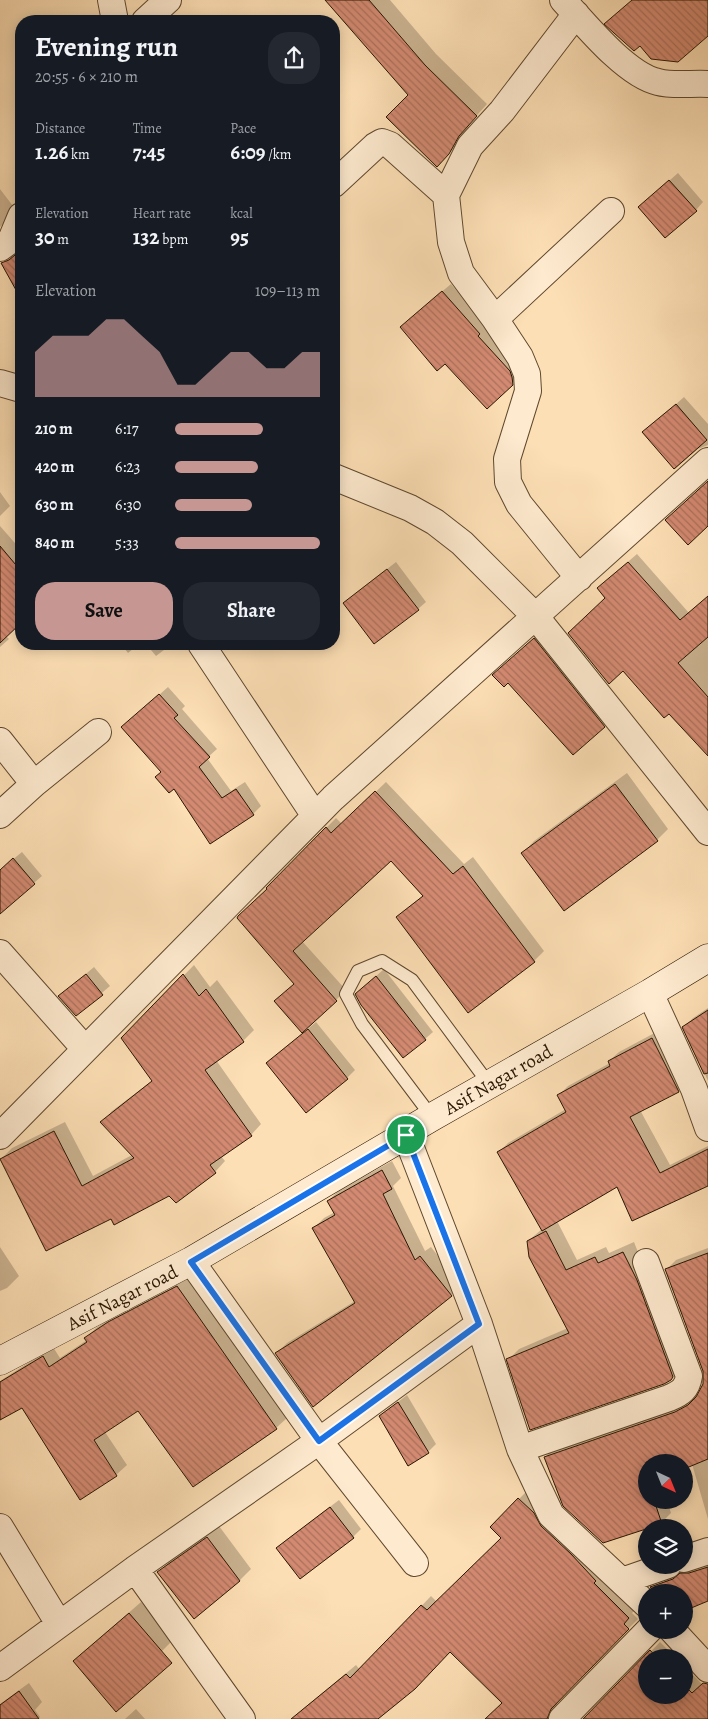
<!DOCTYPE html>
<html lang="en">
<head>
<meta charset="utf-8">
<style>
	body { margin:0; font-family:Alegreya,serif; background:#242831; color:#f1f3f6; height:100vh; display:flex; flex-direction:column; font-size:19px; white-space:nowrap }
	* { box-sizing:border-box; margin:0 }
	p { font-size:16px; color:#9ea1a6 }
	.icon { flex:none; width:28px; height:28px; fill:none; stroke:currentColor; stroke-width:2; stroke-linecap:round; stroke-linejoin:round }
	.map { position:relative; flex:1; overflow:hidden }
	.details { position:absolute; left:15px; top:15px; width:325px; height:635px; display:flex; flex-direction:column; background:#171b24; border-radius:20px; box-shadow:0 2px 12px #0003 }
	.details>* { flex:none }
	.needle { width:32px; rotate:137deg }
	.fabs { position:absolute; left:638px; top:1454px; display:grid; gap:10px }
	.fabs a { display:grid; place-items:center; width:55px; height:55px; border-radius:50%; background:#171b24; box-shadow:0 2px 12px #0003; font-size:25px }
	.pin { position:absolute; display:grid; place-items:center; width:42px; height:42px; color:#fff; margin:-21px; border:2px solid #fff; border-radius:50%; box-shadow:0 1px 5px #0007 }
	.round { display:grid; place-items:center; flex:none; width:52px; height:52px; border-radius:20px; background:#242831 }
	.summary { display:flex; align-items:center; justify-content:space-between; height:85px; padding:0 20px }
	h1 { font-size:28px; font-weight:600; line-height:38px }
	.metrics { display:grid; grid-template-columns:repeat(3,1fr); gap:8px; height:85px; padding:5px 20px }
	.metrics div { display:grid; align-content:center }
	.metrics b { font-size:21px; font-weight:600 }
	.metrics small { font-size:14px; font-weight:400 }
	.metrics p { font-size:14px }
	.chart { height:140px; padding:10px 20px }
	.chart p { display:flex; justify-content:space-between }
	.chart svg { width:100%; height:90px; margin-top:5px; fill:#c59692; opacity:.7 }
	.primary-button { display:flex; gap:10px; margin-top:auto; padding:10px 20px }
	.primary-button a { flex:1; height:58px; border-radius:20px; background:#c59692; color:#111; font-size:20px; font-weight:600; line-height:58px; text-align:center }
	.primary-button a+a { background:#242831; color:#f1f3f6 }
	ul { padding:0 20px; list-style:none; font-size:16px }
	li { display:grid; grid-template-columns:80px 60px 1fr; align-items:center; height:38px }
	li i { height:12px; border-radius:6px; background:#c59692 }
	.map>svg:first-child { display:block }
</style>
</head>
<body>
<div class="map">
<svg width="708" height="1719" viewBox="0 0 708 1719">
	<defs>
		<pattern id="building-back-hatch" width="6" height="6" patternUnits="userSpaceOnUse" patternTransform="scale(1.25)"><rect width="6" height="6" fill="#d38a72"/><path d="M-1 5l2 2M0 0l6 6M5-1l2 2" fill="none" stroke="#ab705b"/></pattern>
	</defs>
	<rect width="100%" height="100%" fill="#fddfb5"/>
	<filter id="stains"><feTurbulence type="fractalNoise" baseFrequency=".004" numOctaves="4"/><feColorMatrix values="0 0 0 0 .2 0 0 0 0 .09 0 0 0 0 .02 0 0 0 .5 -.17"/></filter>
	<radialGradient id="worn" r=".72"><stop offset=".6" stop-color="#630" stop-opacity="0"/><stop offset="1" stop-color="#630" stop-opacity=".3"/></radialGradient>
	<path fill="#0003" d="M 327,0 L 390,0 L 436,54 L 487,104 L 470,123 L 461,141 L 437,165 L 409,95 Z
		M 172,17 L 176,21 L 166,21 Z
		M 678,173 L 703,202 L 696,210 L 647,200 Z
		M 0,189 L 13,206 L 6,221 L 0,227 Z
		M 21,250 L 21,285 L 16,287 L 3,263 L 11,255 Z
		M 451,284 L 487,326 L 485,328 L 517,363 L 520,376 L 512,384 L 409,319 Z
		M 684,397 L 708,424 L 708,445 L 698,449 L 675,469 L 644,433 Z
		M 0,492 L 10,506 L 0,516 Z
		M 0,526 L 21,550 L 21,621 L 6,636 L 9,639 L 0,647 Z
		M 637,554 L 689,613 L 708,597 L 708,755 L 607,598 L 607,580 Z
		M 396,562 L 426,602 L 418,609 L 344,603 Z
		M 334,575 L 338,579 L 334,583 Z
		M 544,629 L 614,716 L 604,726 L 508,682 L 504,665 Z
		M 121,644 L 139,644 L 128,653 Z
		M 146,644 L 172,644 L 156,656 Z
		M 168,687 L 185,706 L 182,709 L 217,749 L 207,758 L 231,791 L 245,782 L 261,806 L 253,814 L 174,787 L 162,772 L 131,720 Z
		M 627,773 L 668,829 L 657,840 L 523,853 L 534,841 Z
		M 386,782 L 464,864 L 473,857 L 544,951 L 534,961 L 397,917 L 424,895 L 391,860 L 302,941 L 346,990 L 336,1000 L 285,991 L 295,983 L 267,888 L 336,818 L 342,824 Z
		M 22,852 L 42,876 L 0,912 L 0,870 Z
		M 194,965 L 210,987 L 217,980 L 254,1030 L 243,1041 L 216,1060 L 261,1124 L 251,1135 L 221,1156 L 225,1161 L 215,1172 L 169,1194 L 111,1217 L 1,1159 L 12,1148 L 65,1122 L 93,1176 L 132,1155 L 102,1122 L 112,1111 L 153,1080 L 123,1038 Z
		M 94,967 L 110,986 L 76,1015 L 68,989 Z
		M 384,969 L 433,1032 L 425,1039 L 365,986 Z
		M 708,1008 L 708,1081 L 684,1027 L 693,1018 Z
		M 316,1022 L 355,1070 L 347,1078 L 267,1063 Z
		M 662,1029 L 688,1081 L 678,1091 L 640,1110 L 670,1165 L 708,1146 L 708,1185 L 618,1186 L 557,1221 L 577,1260 L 606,1247 L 609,1253 L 634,1242 L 683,1367 L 672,1378 L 508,1360 L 519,1349 L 568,1328 L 528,1241 L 542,1229 L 499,1152 L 508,1143 L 566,1109 L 558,1096 L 568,1086 L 610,1063 L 609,1061 L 619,1052 Z
		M 392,1161 L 401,1178 L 393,1186 L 425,1251 L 431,1247 L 461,1285 L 451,1295 L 277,1353 L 287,1343 L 355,1301 L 314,1228 L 324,1218 L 335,1212 L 328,1201 L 338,1191 Z
		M 0,1247 L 19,1276 L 7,1288 L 0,1291 Z
		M 708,1248 L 708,1519 L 692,1464 L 684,1467 L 684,1462 L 646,1462 L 646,1500 L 667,1500 L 671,1513 L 661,1523 L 545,1457 L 555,1447 L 686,1403 L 698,1396 L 704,1384 L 704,1370 L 666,1270 L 676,1260 Z
		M 187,1277 L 287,1418 L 276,1428 L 194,1486 L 139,1409 L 105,1432 L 127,1465 L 116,1475 L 22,1406 L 0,1418 L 0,1381 L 53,1347 L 60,1358 L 87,1340 L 86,1338 L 96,1328 L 120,1312 Z
		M 407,1395 L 436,1444 L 428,1452 L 380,1416 Z
		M 529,1489 L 638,1607 L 632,1613 L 638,1619 L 560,1698 L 557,1704 L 557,1713 L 560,1719 L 487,1719 L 504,1702 L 450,1651 L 376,1719 L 291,1719 L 356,1665 L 360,1670 L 431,1596 L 437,1602 L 502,1538 L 491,1527 Z
		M 339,1500 L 361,1529 L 353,1537 L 278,1548 L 286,1540 Z
		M 219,1526 L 251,1569 L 240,1580 L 194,1617 L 159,1572 L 170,1561 Z
		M 708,1561 L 708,1600 L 684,1610 L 684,1592 L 666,1592 L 662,1584 L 672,1574 Z
		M 141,1602 L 173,1640 L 162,1651 L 74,1661 Z
		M 660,1642 L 676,1658 L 646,1658 L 646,1695 L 684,1695 L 684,1666 L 708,1690 L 708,1719 L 585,1719 Z
		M 29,1683 L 42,1702 L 35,1710 L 40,1717 L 38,1719 L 0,1719 L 0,1704 Z
		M 136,1709 L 145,1719 L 125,1719 Z"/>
	<path fill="url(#building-back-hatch)" stroke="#291601" d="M 325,0 L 369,0 L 425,65 L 477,116 L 459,136 L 449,154 L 437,167 L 386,117 L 408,95 Z
		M 632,0 L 708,0 L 708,36 L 678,62 L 651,59 L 640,46 L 634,51 L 604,24 Z
		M 669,180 L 697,211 L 665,238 L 638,207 Z
		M 21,250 L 21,299 L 1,263 L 9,260 Z
		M 442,291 L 480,334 L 478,336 L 510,371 L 512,377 L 513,385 L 487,409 L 445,364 L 437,371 L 400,327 Z
		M 676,404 L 707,440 L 674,469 L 642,432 Z
		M 708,481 L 708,526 L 688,545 L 665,520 Z
		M 0,546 L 21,571 L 21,623 L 0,643 Z
		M 628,562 L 680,620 L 708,596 L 708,637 L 678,663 L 708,697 L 708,756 L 669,714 L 664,718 L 623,671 L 609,684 L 568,633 L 605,598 L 597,588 Z
		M 387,569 L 419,610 L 374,644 L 343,603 Z
		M 534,638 L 605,727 L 573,755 L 508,683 L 504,687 L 492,675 Z
		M 159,694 L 178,715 L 174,718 L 210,757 L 199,767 L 222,798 L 236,789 L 254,815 L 210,844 L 174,789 L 169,793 L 155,777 L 161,772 L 121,727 Z
		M 615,784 L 658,841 L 564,911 L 521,853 Z
		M 375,791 L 453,874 L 463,866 L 535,962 L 468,1013 L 396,917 L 423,896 L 391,861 L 293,951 L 337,1001 L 302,1033 L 274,1001 L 294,984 L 237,918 L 238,916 L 267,889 L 266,888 L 323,830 L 326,827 L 331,833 Z
		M 13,858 L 35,884 L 0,914 L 0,870 Z
		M 86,974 L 103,995 L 76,1016 L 58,996 Z
		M 183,974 L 199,996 L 206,989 L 244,1042 L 205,1070 L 252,1136 L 210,1165 L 216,1173 L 176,1203 L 169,1196 L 114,1225 L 111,1219 L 46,1251 L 0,1159 L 54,1131 L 82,1186 L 134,1158 L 100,1122 L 152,1081 L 121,1038 Z
		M 376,976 L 426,1040 L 403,1058 L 361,1005 L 355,994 Z
		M 708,1010 L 708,1073 L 704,1074 L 682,1027 Z
		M 308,1029 L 348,1079 L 306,1113 L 266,1063 Z
		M 652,1038 L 679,1092 L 630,1117 L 660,1173 L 708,1149 L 708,1186 L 632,1221 L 617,1187 L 542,1231 L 497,1152 L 566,1112 L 557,1095 L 610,1066 L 608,1061 Z
		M 382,1170 L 392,1189 L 383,1194 L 415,1260 L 420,1256 L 452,1296 L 313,1407 L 275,1353 L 355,1303 L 312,1228 L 335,1215 L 327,1201 Z
		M 546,1231 L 566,1270 L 595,1257 L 598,1263 L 623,1252 L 637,1280 L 673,1377 L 671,1380 L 664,1384 L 530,1430 L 506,1359 L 569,1333 L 529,1257 L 527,1241 Z
		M 708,1253 L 708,1459 L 684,1469 L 684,1462 L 646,1462 L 646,1500 L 654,1500 L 662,1524 L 646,1528 L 646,1529 L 603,1543 L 563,1506 L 544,1457 L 675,1412 L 688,1405 L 696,1397 L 703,1384 L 703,1371 L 665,1269 Z
		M 177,1286 L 277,1429 L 193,1487 L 138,1411 L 94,1440 L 117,1476 L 80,1500 L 22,1408 L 0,1420 L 0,1382 L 43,1356 L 49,1367 L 87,1342 L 84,1338 L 108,1322 Z
		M 398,1402 L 429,1453 L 408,1466 L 379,1416 Z
		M 518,1498 L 534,1513 L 541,1526 L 571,1554 L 596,1581 L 594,1583 L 629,1618 L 624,1624 L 629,1629 L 551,1709 L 547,1719 L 485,1719 L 502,1703 L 450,1652 L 415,1689 L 378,1719 L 291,1719 L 346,1674 L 350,1678 L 421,1605 L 427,1610 L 501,1538 L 490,1527 Z
		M 330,1507 L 354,1538 L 300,1579 L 276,1548 Z
		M 207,1537 L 240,1581 L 194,1619 L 157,1572 Z
		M 708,1567 L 708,1601 L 684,1611 L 684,1592 L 656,1592 L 650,1587 L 673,1579 L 680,1573 L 689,1573 Z
		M 129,1613 L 172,1663 L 116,1712 L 73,1661 Z
		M 650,1650 L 657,1658 L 646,1658 L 646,1695 L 684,1695 L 684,1685 L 692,1693 L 703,1683 L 708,1684 L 708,1719 L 583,1719 Z
		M 19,1691 L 39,1719 L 0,1719 L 0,1705 Z"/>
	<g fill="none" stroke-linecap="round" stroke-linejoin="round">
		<defs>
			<path id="lane" d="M 432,1117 L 362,1024 L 346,994 L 358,971 L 382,961 L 412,980 L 489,1084"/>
			<path id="street" d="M 111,0 L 115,21
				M 563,0 C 585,24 626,75 658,82 C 672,86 693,83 708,84
				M 576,14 L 502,111 L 470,146 L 446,195 L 451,242 L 461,273 L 495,319 L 520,357 L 527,374 L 528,391 L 507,459 L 508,482 L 519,504 L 579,578
				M 145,21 L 168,0
				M 334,184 L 375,146 L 382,142 L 390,145 L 446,195
				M 0,248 L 11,240 L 21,216
				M 495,319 L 611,211
				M 0,383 L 21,389
				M 334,477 L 410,508 L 435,522 L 462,543 L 536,617 L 708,832
				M 201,644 L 315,816
				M 0,741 L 34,784
				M 0,815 L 34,784 L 98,732
				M 0,953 L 85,1049
				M 650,993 L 694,1089 L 708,1128
				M 406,1135 L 479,1324 L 520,1449 L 551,1515 L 646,1604
				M 0,1136 L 333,798 L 708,461
				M 191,1261 L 319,1441 L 415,1563
				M 520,1449 L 669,1398 C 681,1393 687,1389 689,1376 L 646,1262
				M 0,1527 L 59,1624
				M 684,1559 L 708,1551
				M 135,1569 L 242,1719
				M 622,1581 L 668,1565
				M 672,1630 L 708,1669
				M 0,1668 L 135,1569 L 319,1441 L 479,1324
				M 562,1719 L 649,1630"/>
			<path id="secondary" d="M 0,1361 L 191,1261 L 406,1135 L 415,1127 L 432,1117 L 650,993 L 708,958"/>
		</defs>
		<use href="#lane" stroke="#5e482e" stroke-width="14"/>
		<use href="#street" stroke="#5e482e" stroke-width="28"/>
		<use href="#secondary" stroke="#291601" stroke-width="29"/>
		<use href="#lane" stroke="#feeacf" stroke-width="12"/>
		<use href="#street" stroke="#feeacf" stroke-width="26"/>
		<use href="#secondary" stroke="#feeacf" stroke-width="28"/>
	</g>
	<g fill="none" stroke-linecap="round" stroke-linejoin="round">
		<defs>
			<path id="route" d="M 406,1135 L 479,1324 L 319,1441 L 191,1262 Z"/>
		</defs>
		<use href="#route" stroke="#fff" stroke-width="10"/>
		<use href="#route" stroke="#1a73e8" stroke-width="6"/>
	</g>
	<g text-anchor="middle" stroke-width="5" stroke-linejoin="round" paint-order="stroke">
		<g font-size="19" fill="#291601" stroke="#feeacf">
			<text transform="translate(498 1079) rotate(-30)" y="7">Asif Nagar road</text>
			<text transform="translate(122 1297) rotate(-27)" y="7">Asif Nagar road</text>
		</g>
	</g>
	<rect width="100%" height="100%" filter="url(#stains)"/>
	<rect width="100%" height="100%" fill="url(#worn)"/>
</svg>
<div class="fabs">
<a><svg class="needle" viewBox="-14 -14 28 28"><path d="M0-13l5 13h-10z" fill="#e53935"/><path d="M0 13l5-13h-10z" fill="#9ea1a6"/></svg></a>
<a><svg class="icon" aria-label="layers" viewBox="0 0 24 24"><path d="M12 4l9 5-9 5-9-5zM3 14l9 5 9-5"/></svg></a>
<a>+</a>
<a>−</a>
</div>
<div class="pin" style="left:406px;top:1135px;background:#1e9e55"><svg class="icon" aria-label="arrive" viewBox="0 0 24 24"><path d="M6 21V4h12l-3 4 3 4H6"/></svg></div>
<section class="details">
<div class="summary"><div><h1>Evening run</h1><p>20:55 · 6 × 210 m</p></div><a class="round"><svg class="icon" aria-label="share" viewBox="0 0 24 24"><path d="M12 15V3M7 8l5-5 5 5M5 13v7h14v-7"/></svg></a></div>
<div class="metrics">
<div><p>Distance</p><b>1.26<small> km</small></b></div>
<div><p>Time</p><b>7:45</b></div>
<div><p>Pace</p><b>6:09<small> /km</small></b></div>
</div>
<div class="metrics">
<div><p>Elevation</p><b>30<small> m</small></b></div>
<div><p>Heart rate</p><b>132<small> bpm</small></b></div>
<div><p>kcal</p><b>95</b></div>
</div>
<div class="chart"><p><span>Elevation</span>109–113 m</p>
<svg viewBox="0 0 160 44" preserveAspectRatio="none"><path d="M0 44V22L10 14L20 14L30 14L40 6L50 6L60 14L70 22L80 38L90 38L100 30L110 22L120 22L130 30L140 30L150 22L160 22V44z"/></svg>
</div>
<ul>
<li><b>210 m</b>6:17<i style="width:61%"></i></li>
<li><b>420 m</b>6:23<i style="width:57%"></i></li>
<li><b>630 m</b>6:30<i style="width:53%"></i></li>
<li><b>840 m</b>5:33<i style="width:100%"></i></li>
</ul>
<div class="primary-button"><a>Save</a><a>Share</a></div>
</section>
</div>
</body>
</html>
